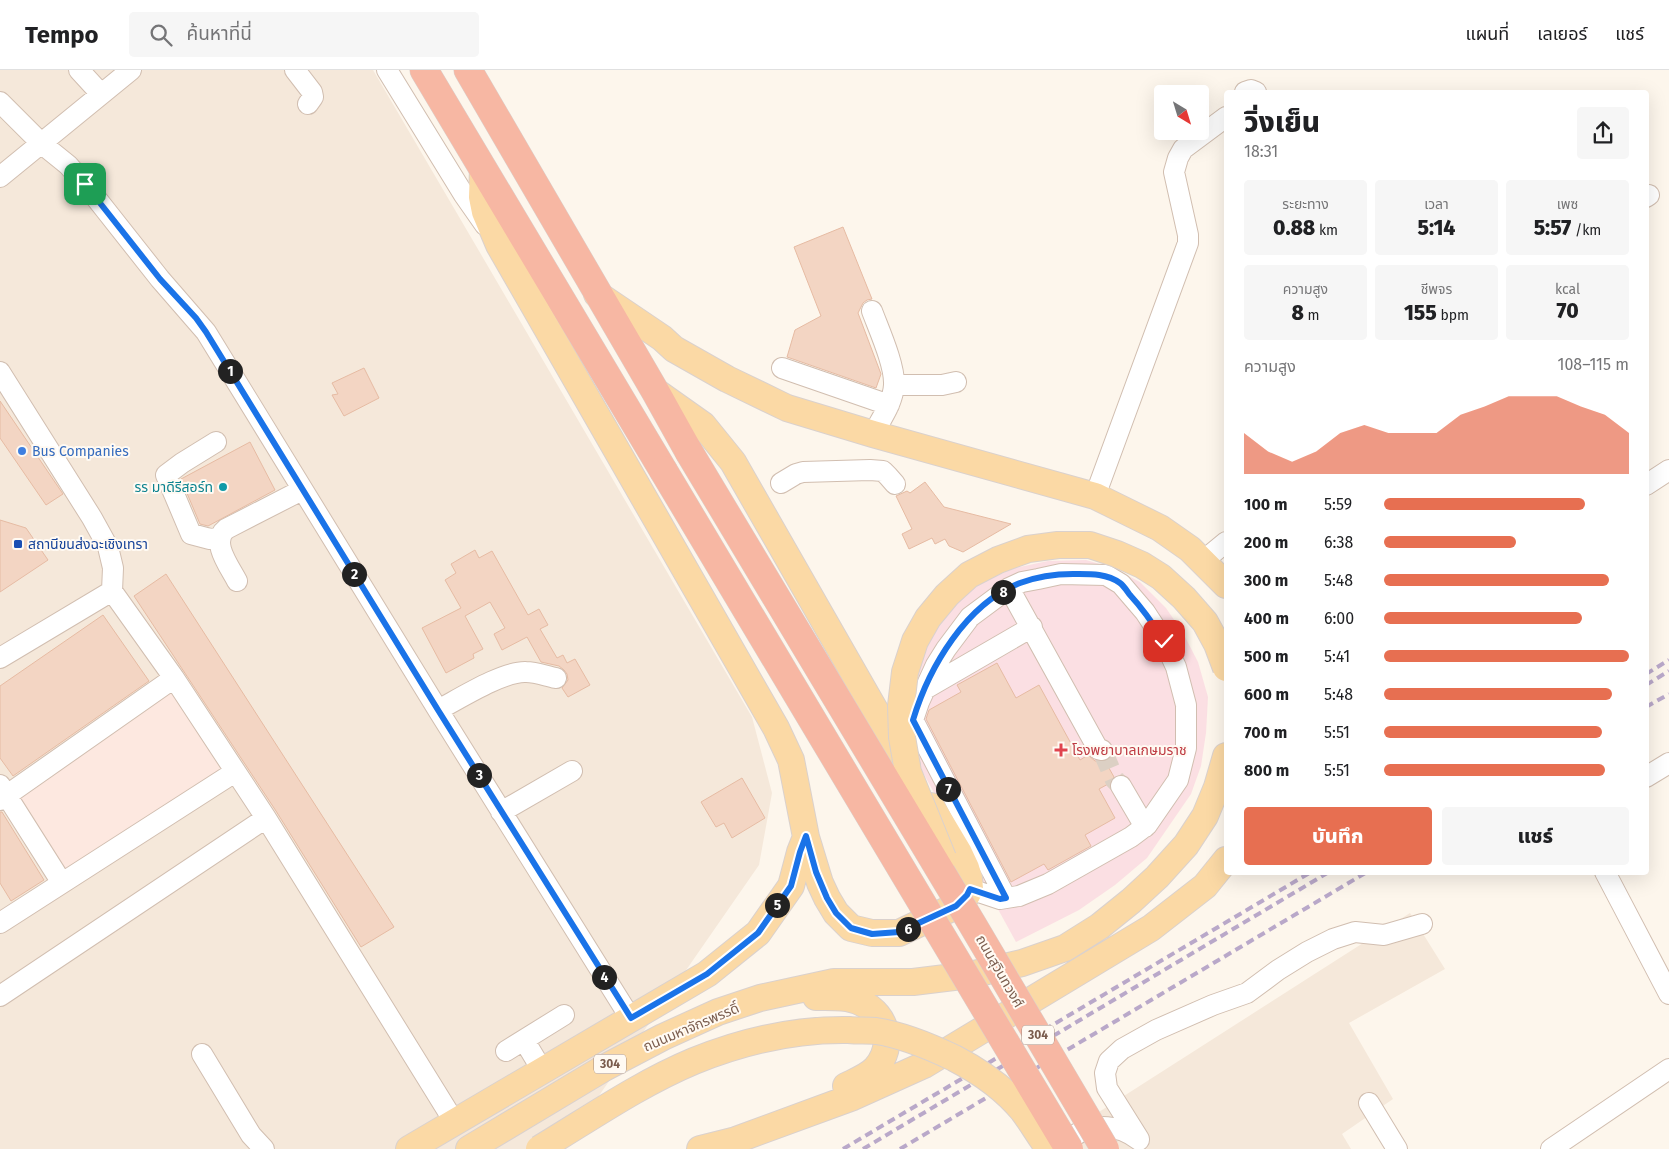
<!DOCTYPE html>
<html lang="th">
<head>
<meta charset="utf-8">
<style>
	body { margin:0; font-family:"Fira Sans","Noto Sans Thai",sans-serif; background:#f6f6f6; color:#202124; height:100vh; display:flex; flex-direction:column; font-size:19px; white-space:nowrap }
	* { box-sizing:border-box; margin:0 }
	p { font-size:16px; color:#757577 }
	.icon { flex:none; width:28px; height:28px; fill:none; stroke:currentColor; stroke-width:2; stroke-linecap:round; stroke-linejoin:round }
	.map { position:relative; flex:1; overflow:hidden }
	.side { position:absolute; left:1224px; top:20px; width:425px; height:785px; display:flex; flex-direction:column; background:#fff; border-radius:5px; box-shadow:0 5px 20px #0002 }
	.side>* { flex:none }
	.needle { width:32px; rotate:142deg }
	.buttons { position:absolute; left:1154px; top:15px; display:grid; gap:10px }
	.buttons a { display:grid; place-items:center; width:55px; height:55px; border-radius:5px; background:#fff; box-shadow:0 5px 20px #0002; font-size:25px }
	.pin { position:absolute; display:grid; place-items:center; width:42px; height:42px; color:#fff; margin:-21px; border-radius:10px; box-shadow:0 2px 8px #0006 }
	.km { position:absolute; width:25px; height:25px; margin:-12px; border-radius:50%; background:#222; color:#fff; font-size:14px; line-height:25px; text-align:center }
	.round { display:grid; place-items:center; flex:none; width:52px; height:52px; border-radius:5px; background:#f6f6f6 }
	.head { display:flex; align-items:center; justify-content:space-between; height:85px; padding:0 20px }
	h1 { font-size:28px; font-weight:800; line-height:38px }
	.figures { display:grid; grid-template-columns:repeat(3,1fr); gap:8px; height:85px; padding:5px 20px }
	.figures div { display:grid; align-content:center; border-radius:5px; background:#f6f6f6; text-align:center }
	.figures b { font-size:21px; font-weight:800 }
	.figures small { font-size:14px; font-weight:400 }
	.figures p { font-size:14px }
	.chart { height:140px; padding:10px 20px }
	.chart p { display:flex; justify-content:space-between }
	.chart svg { width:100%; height:90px; margin-top:5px; fill:#e76f51; opacity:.7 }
	.primary-button { display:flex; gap:10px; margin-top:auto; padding:10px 20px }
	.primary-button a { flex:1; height:58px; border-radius:5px; background:#e76f51; color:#fff; font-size:20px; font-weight:800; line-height:58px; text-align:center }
	.primary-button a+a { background:#f6f6f6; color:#202124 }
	ul { padding:0 20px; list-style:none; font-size:16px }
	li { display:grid; grid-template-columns:80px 60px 1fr; align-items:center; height:38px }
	li i { height:12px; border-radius:6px; background:#e76f51 }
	header { display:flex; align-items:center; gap:30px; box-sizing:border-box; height:70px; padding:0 25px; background:#fff; border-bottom:1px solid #e0e0e0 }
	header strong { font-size:24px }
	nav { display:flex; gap:28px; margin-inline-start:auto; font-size:18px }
	.search { width:350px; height:45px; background:#f6f6f6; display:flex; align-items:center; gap:12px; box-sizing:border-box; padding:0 18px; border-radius:5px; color:#757577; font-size:19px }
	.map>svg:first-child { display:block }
</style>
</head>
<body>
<header>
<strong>Tempo</strong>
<div class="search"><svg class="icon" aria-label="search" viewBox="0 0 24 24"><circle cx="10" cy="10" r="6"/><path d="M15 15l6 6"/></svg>ค้นหาที่นี่</div>
<nav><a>แผนที่</a><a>เลเยอร์</a><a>แชร์</a></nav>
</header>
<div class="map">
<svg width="1669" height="1079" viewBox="0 0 1669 1079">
	<rect width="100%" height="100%" fill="#fdf6ec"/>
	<path fill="#f5e8da" d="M 0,0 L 373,0 L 752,647 L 772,723 L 759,795 L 562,1079 L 0,1079 Z
		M 1410,843 L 1445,899 L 1349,953 L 1393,1029 L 1342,1064 L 1351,1079 L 1041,1079 Z"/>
	<path fill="#fde8e0" d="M 172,622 L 222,701 L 63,804 L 15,730 Z"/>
	<path fill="#fbdfe3" d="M 1086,490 L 1113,498 L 1140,512 L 1166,538 L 1183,563 L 1198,592 L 1208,627 L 1206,663 L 1201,696 L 1191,724 L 1147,788 L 1115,815 L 1079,840 L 1016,872 L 921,699 L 913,650 L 914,615 L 925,577 L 936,554 L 957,528 L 987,510 L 1015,498 L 1048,491 Z"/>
	<path fill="#f3d5c3" stroke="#e6bba3" d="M 843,157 L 872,229 L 867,230 L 863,233 L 858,243 L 881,304 L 876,318 L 787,287 L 795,260 L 821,246 L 794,177 Z
		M 364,298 L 379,328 L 344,346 L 332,325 L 338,324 L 332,313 Z
		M 0,331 L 63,424 L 46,435 L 0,368 Z
		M 250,372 L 275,420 L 208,456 L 200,454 L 181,409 Z
		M 925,412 L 944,437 L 1011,454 L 963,482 L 949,476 L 945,469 L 935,474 L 932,468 L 909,479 L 902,464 L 912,459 L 896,426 L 907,421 L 910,423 Z
		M 0,450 L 26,458 L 48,490 L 0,522 Z
		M 475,480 L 479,488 L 492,481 L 528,545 L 539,539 L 548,555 L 540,559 L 557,588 L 563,585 L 567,593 L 575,589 L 590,615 L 568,627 L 562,618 L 568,610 L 567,604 L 564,600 L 559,596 L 541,592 L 527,567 L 502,580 L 494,564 L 505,558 L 490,532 L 465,546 L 483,579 L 473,584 L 474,588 L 446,603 L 422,558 L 461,538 L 445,510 L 456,503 L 451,494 Z
		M 166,504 L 394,857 L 361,877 L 276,741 L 134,526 Z
		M 103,545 L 149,611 L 13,706 L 0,688 L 0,616 Z
		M 997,593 L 1016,628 L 1039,615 L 1080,690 L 1088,685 L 1095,691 L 1105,691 L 1114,707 L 1110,713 L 1099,719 L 1115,748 L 1085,765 L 1091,776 L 1048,800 L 1044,794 L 1011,812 L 926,649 L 929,640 L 961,622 L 957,615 Z
		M 742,708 L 765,748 L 732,768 L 724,753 L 716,757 L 701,732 Z
		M 0,742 L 2,742 L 44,810 L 11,831 L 0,813 Z"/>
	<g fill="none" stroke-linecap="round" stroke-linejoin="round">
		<path stroke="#dcd0c4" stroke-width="20" stroke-dasharray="20 10" stroke-linecap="butt" d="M 1102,680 L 1115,710 L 1121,716"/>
		<defs>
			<path id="minor" d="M 79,0 L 101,24
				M 295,0 L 312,22 L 313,27 L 308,34
				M 387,0 L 464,125 L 485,155
				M 1245,22 L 1251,20 L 1256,22
				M 0,32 L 42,74 L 68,95 L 85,114 L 160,209 L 206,262 L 438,640 L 631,949
				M 0,107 L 131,0
				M 1646,127 L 1649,125
				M 872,241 C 879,260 895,295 894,315 C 893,333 881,349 873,364
				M 782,298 L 889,335
				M 0,302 L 92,448 L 108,477 L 113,498 L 112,521
				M 894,315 L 942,315 L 956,312
				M 216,372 L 182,393 L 166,405 L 191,464 L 210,469 L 219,468
				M 781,413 L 796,404 L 803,402 L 870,400 L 883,401 L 888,406 L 895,414
				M 1646,415 L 1669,400
				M 1095,426 L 1188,173 L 1188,165 L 1174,102 L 1178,88 L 1183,79 L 1226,47
				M 1203,491 L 1226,472
				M 237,511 C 230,497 210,472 226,459 L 302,420
				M 1009,518 L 1098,679 L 1102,680
				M 0,588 L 112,521 L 174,608 L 266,748 L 455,1053
				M 925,619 L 1032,557
				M 438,640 C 459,629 503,601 526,602 C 536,602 546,606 556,608
				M 1646,707 L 1669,693
				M 0,715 L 62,813
				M 1121,716 L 1145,757
				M 0,730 L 174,608
				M 501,742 L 572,701
				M 1605,802 L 1669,924
				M 970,819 L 1000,829 L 1019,826 L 1048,814 L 1131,767 L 1147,755 L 1178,710 L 1186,678 L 1186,635 L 1176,597 L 1164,571 L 1145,542 L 1121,514 L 1106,505 L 1061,504 L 1038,509 L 1022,512 L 1009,518 L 970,547 L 946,579 L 936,595 L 919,632 L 913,650 L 1006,828
				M 0,853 L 235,702
				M 0,926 L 266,748
				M 524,970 L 542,1000
				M 506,981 L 564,945
				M 202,984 L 251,1065 L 264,1079
				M 1369,1033 L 1397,1079
				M 1139,1069 L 1107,1018 L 1105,1003 L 1109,991 L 1122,979 L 1156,960 L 1213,935 L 1247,923 L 1278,900 L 1307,882 L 1333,869 L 1355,862 L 1384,865 L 1422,854
				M 1062,1079 C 1080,1051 1115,1052 1139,1070
				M 1551,1079 L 1669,999"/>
			<path id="major" d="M 483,99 L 482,127 L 485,142 L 499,175 L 776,658 L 791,690 L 806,767 L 820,813 L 827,828 L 836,843 L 851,858 L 872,863 L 899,863 L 956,836 L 967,825 L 970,819 L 969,808 L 966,798 L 959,783 L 931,736
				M 597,224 L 662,268 L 674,279 L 727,309 L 787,338 L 873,364 L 1095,426 L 1160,458 L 1190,479 L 1226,515
				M 655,321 L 703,355 L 733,392 L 907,696
				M 816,927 C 832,927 848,926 862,933 C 887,945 895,976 876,998 C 869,1006 856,1011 846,1016
				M 409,1079 L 707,904 L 758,863 L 791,816 L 800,782 L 806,767
				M 469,1079 L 604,998 L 663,967 L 718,942 L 760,928 L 834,912 L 913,912 L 970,905 L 1022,893 L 1065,878 L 1100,856 L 1131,831 L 1157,807 L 1186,775 L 1205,746 L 1217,717 L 1226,686
				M 700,1079 L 736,1070 L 853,1027 L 924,995 L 1151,858 L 1205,816 L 1226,790"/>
			<path id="highway" d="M 424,0 L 663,400
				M 468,0 L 655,321 L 689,382"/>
		</defs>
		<use href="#minor" stroke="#d1beb0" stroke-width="22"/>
		<use href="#major" stroke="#dad1cd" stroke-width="28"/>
		<use href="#highway" stroke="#dad1cd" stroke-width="29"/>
		<use href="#minor" stroke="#fff" stroke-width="20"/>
		<use href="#major" stroke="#fbd9a5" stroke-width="26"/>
		<use href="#highway" stroke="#f7b7a3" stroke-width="28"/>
		<path stroke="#b9a8c9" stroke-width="4" stroke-dasharray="8 5" stroke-linecap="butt" d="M 1646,604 L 1669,590
			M 1646,615 L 1669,601
			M 1646,637 L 1669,624
			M 843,1079 L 1311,802
			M 863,1079 L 1329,802
			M 900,1079 L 1367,802"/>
		<defs>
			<path id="major-bridge" d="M 943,788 L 908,702 L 902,667 L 901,636 L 905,602 L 915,571 L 928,548 L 947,525 L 969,505 L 998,490 L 1028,479 L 1058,475 L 1090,475 L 1117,484 L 1142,495 L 1161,507 L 1184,528 L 1205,552 L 1217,574 L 1226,598
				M 539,1079 C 589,1049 639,1014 694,991 C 743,971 795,959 849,960 C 858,961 867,960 876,961 C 903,965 929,976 954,988 C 979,1001 1005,1019 1023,1041 C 1032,1053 1040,1067 1049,1079"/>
			<path id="highway-bridge" d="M 689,382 L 971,852 L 1105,1079
				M 663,400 L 1069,1079"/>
		</defs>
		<use href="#major-bridge" stroke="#dad1cd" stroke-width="28" stroke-linecap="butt"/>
		<use href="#highway-bridge" stroke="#dad1cd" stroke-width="29" stroke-linecap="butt"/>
		<use href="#major-bridge" stroke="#fbd9a5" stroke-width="26"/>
		<use href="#highway-bridge" stroke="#f7b7a3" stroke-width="28"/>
	</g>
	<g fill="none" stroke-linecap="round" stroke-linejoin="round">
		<defs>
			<path id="route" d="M 85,114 L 160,209 L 196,248 L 206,262 L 438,640 L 631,948 L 707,904 L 758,863 L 791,816 L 800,782 L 806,766 L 816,802 L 827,828 L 836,843 L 851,858 L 872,864 L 899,862 L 956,836 L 967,825 L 970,819 L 1000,829 L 1006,828 L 913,650 C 929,597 966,534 1020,513 C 1036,507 1056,504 1073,504 C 1089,504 1106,503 1120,513 C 1124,516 1127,521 1130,525 C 1143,539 1154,555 1164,571"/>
		</defs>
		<use href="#route" stroke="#fff" stroke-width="10"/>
		<use href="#route" stroke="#1a73e8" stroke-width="6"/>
	</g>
	<circle fill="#3f7fe0" stroke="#fffaf3" stroke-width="2" cx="22" cy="381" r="5"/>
	<circle fill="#0f9aa8" stroke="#fffaf3" stroke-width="2" cx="223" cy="417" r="5"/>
	<rect fill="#1a4fb4" stroke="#fffaf3" stroke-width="2" x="13" y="469" width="10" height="10" rx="2.5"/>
	<path fill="#e0444e" stroke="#fffaf3" stroke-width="2" d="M1058.5 672.5h5v5h5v5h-5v5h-5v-5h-5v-5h5z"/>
	<g text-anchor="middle" stroke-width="4" stroke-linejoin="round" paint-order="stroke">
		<g fill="#fffaf3" stroke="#a28b7f" stroke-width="1">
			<rect x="1022" y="955.5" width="32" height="19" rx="4"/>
			<rect x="594" y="984.5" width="32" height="19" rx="4"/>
		</g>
		<g font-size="12" font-weight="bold" fill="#7a5c4d">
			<text x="1038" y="969">304</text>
			<text x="610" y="998">304</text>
		</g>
		<g font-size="14" fill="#366cbe" stroke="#fffaf3" text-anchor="start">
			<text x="32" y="386">Bus Companies</text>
		</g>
		<g font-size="14" fill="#0d838f" stroke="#fffaf3" text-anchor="end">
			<text x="213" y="422">รร มาดีรีสอร์ท</text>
		</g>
		<g font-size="14" fill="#164399" stroke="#fffaf3" text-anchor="start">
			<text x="28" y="479">สถานีขนส่งฉะเชิงเทรา</text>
		</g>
		<g font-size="14" fill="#be3a42" stroke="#fffaf3" text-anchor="start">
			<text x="1072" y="685">โรงพยาบาลเกษมราช</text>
		</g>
		<g font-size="14" fill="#7a5c4d" stroke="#fffaf3">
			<text transform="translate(1000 901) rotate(60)" y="5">ถนนสุวินทวงศ์</text>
			<text transform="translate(691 957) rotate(-23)" y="5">ถนนมหาจักรพรรดิ์</text>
		</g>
	</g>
</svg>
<div class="buttons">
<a><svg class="needle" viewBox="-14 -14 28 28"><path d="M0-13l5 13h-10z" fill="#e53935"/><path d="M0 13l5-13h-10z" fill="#757577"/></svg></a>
</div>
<div class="pin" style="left:85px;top:114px;background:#1e9e55"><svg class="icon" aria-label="arrive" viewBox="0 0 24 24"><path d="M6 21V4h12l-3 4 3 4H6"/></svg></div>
<div class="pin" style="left:1164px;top:571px;background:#d93025"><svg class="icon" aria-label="check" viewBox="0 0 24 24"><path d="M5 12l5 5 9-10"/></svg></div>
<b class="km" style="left:230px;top:301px">1</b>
<b class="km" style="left:354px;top:504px">2</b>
<b class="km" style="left:479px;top:705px">3</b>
<b class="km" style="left:604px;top:907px">4</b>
<b class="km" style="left:777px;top:835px">5</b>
<b class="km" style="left:908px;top:859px">6</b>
<b class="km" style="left:948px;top:719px">7</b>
<b class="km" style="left:1003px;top:522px">8</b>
<section class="side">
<div class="head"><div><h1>วิ่งเย็น</h1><p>18:31</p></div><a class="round"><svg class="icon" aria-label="share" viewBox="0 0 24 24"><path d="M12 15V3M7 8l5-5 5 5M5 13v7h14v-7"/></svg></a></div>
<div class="figures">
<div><p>ระยะทาง</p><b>0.88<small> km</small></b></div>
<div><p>เวลา</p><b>5:14</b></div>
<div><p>เพซ</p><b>5:57<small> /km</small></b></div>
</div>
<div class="figures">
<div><p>ความสูง</p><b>8<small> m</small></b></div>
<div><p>ชีพจร</p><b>155<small> bpm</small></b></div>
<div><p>kcal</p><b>70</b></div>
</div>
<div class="chart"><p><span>ความสูง</span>108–115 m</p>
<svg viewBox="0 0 160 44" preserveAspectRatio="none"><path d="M0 44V24L10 33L20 38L30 33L40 24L50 20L60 24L70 24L80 24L90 15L100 11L110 6L120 6L130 6L140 11L150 15L160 24V44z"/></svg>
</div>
<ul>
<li><b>100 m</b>5:59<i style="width:82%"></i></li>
<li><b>200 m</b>6:38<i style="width:54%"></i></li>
<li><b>300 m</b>5:48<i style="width:92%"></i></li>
<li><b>400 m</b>6:00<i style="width:81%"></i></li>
<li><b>500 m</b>5:41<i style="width:100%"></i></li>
<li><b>600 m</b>5:48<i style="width:93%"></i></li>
<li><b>700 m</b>5:51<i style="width:89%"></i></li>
<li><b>800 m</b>5:51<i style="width:90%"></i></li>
</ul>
<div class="primary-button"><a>บันทึก</a><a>แชร์</a></div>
</section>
</div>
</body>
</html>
